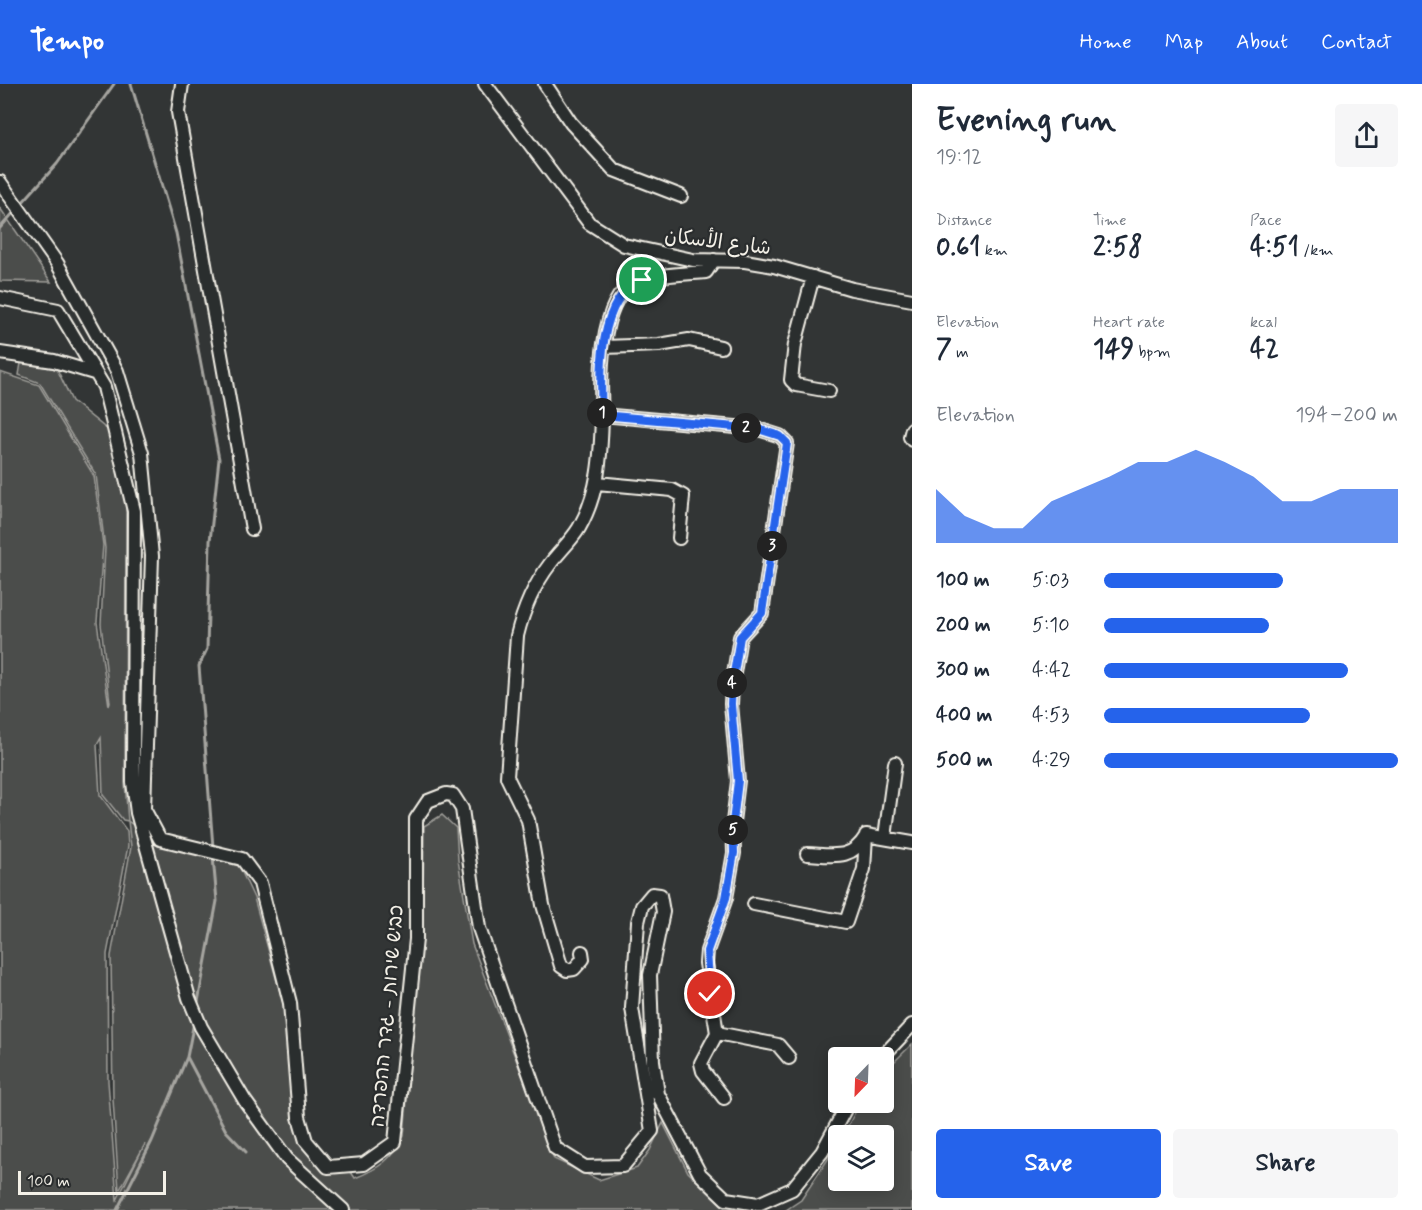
<!DOCTYPE html>
<html lang="en">
<head>
<meta charset="utf-8">
<style>
	body { margin:0; font-family:Mynerve,"Playpen Sans Arabic","Playpen Sans Hebrew",sans-serif; background:#f6f6f7; color:#1f2937; height:100vh; display:flex; flex-direction:column; font-size:22px; white-space:nowrap }
	* { box-sizing:border-box; margin:0 }
	p { font-size:20px; color:#747a83 }
	.icon { flex:none; width:33px; height:33px; fill:none; stroke:currentColor; stroke-width:2; stroke-linecap:round; stroke-linejoin:round }
	.map { position:relative; flex:1; overflow:hidden }
	.sheet { display:flex; flex-direction:column; background:#fff; width:510px }
	.sheet>* { flex:none }
	.needle { width:39px; rotate:203deg }
	.buttons { position:absolute; left:828px; top:963px; display:grid; gap:12px }
	.buttons a { display:grid; place-items:center; width:66px; height:66px; border-radius:6px; background:#fff; box-shadow:0 3px 15px #0003; font-size:30px }
	.scale { position:absolute; left:18px; bottom:15px; width:148px; box-sizing:border-box; padding-left:6px; border:3px solid #f4f1e8; border-top:0; font-size:16px; line-height:21px; white-space:nowrap; color:#f4f1e8; -webkit-text-stroke:4px #2a2d2e; paint-order:stroke }
	.pin { position:absolute; display:grid; place-items:center; width:51px; height:51px; color:#fff; margin:-26px; border:3px solid #fff; border-radius:50%; box-shadow:0 2px 6px #0007 }
	.km { position:absolute; width:30px; height:30px; margin:-15px; border-radius:50%; background:#222; color:#fff; font-size:16px; line-height:30px; text-align:center }
	.round { display:grid; place-items:center; flex:none; width:63px; height:63px; border-radius:6px; background:#f6f6f7 }
	.summary { display:flex; align-items:center; justify-content:space-between; height:102px; padding:0 24px }
	h1 { font-size:33px; font-weight:800; line-height:45px }
	.metrics { display:grid; grid-template-columns:repeat(3,1fr); gap:9px; height:102px; padding:6px 24px }
	.metrics div { display:grid; align-content:center }
	.metrics b { font-size:26px; font-weight:800 }
	.metrics small { font-size:16px; font-weight:400 }
	.metrics p { font-size:16px }
	.chart { height:168px; padding:12px 24px }
	.chart p { display:flex; justify-content:space-between }
	.chart svg { width:100%; height:108px; margin-top:6px; fill:#2563eb; opacity:.7 }
	.cta { display:flex; gap:12px; margin-top:auto; padding:12px 24px }
	.cta a { flex:1; height:69px; border-radius:6px; background:#2563eb; color:#fff; font-size:24px; font-weight:800; line-height:69px; text-align:center }
	.cta a+a { background:#f6f6f7; color:#1f2937 }
	ul { padding:0 24px; list-style:none; font-size:20px }
	li { display:grid; grid-template-columns:96px 72px 1fr; align-items:center; height:45px }
	li i { height:15px; border-radius:8px; background:#2563eb }
	header { display:flex; align-items:center; gap:36px; box-sizing:border-box; height:84px; padding:0 30px; background:#2563eb; color:#fff }
	header strong { font-size:28px }
	nav { display:flex; gap:33px; margin-inline-start:auto; font-size:21px }
	main { display:flex; flex:1; min-height:0 }
	.map>svg:first-child { display:block }
</style>
</head>
<body>
<header>
<strong>Tempo</strong>
<nav><a>Home</a><a>Map</a><a>About</a><a>Contact</a></nav>
</header>
<main>
<div class="map">
<svg width="912" height="1126" viewBox="0 0 912 1126">
	<rect width="100%" height="100%" fill="#323535"/>
	<filter id="ink" filterUnits="userSpaceOnUse"><feTurbulence type="fractalNoise" baseFrequency=".0167" numOctaves="2"/><feDisplacementMap in="SourceGraphic" scale="12" xChannelSelector="R" yChannelSelector="G"/><feConvolveMatrix kernelMatrix="1 2 1 2 8 2 1 2 1" color-interpolation-filters="sRGB"/></filter>
	<g filter="url(#ink)">
		<path fill="#4b4d4c" stroke="#a09f9a" stroke-width="1.5" fill-rule="evenodd" d="M 0,124 L 51,198 L 0,197 Z
			M 21,279 L 57,285 L 72,317 L 109,347 L 126,415 L 125,699 L 128,737 L 157,759 L 239,782 L 254,814 L 286,930 L 296,1044 L 308,1069 L 324,1087 L 351,1088 L 355,1094 C 378,1085 393,1075 404,1052 L 423,814 L 424,742 L 442,731 L 456,744 L 458,776 L 472,860 L 554,1075 L 599,1096 L 637,1084 L 650,1066 L 663,1039 L 688,1088 L 725,1124 L 732,1126 L 0,1126 L 0,288 L 39,301 L 94,392 L 103,461 L 97,538 L 109,622 L 110,619 L 101,540 L 105,464 L 96,391 L 40,299 L 19,291 ZM 101,654 L 103,711 L 123,736 L 128,737 L 131,763 L 111,872 L 113,1015 L 119,1107 L 145,1060 L 117,1116 L 108,997 L 107,870 L 128,762 L 127,747 L 100,711 L 97,661 Z
			M 912,960 L 912,1126 L 786,1126 L 801,1116 L 838,1060 L 838,1096 L 884,1096 L 884,1052 L 843,1051 L 860,1019 L 884,1018 L 884,988 Z"/>
		<g fill="none" stroke-linecap="round" stroke-linejoin="round">
			<path stroke="#a6a5a0" stroke-width="3" d="M 131,0 L 176,149 L 219,375 L 210,457 L 207,565 L 199,582 L 213,763
				M 21,120 L 57,80 L 114,0
				M 0,144 L 15,127
				M 197,923 L 217,817 L 213,773
				M 194,938 L 187,973 L 226,1047 L 246,1068
				M 117,1126 L 152,1057 L 187,973"/>
			<defs>
				<path id="minor" d="M 182,0 L 178,28 L 252,445
					M 485,0 L 589,139 L 624,161 L 693,176 L 745,177 L 774,182 L 852,205 L 912,216
					M 545,0 L 571,39 L 614,86 L 681,112
					M 0,98 L 57,179 L 117,287 L 142,369 L 152,472 L 144,725 L 160,755 L 242,775 L 260,799 L 290,919 L 299,1033 L 306,1057 L 328,1083 L 364,1080 L 395,1058 L 416,855 L 416,735 L 428,717 L 446,710 L 453,711 L 462,725 L 479,844 L 555,1064 L 585,1083 L 623,1082 L 652,1047 L 632,924 L 638,838 L 642,822 L 652,810 L 660,811 L 663,828 L 650,891 L 653,977 L 658,1010 L 700,1090 L 726,1115 L 758,1120 L 792,1105 L 822,1068 L 849,1018
					M 714,176 L 706,188 C 683,190 654,190 633,200 C 599,216 600,299 602,331 L 758,345 L 780,352 L 787,359 L 762,529 L 740,553 L 732,601 L 731,620 L 738,697 L 733,738 L 734,769 L 726,814 L 707,867 L 706,879 L 717,949 L 701,979 L 703,987 L 724,1014
					M 813,193 L 795,260 L 791,296 L 796,301 L 829,307
					M 0,214 L 58,226 L 104,303 L 134,427 L 133,698 L 137,729 L 189,914 L 201,943 L 245,1017 L 287,1075 L 343,1126
					M 604,263 L 659,261 L 689,256 L 721,263
					M 0,269 L 54,277 L 94,289
					M 912,345 L 910,353 L 912,356
					M 597,399 L 672,406 L 683,412 L 679,454
					M 866,751 L 912,759
					M 885,753 L 895,679
					M 807,770 C 833,771 851,777 866,752
					M 754,820 L 846,838 L 864,785 L 866,751
					M 582,868 L 583,875 L 574,885 L 567,886 L 561,882 L 543,821 L 528,736 L 507,693 L 517,552 C 523,527 534,501 550,480 C 559,468 571,457 579,444 C 599,409 601,371 602,331
					M 717,949 L 778,961 L 789,974
					M 881,974 L 912,941"/>
			</defs>
			<use href="#minor" stroke="#f4f1e8" stroke-width="16"/>
			<use href="#minor" stroke="#2a2d2e" stroke-width="12"/>
		</g>
	</g>
	<g fill="none" stroke-linecap="round" stroke-linejoin="round" filter="url(#ink)">
		<defs>
			<path id="route" d="M 642,196 C 597,213 600,291 602,331 L 758,345 L 780,352 L 787,359 L 762,529 L 740,553 L 732,601 L 731,620 L 738,697 L 733,738 L 734,769 L 726,814 L 707,867 L 710,910"/>
		</defs>
		<use href="#route" stroke="#fff" stroke-width="12"/>
		<use href="#route" stroke="#2563eb" stroke-width="8"/>
	</g>
	<g text-anchor="middle" stroke-width="4.5" stroke-linejoin="round" paint-order="stroke">
		<g font-size="20" fill="#f4f1e8" stroke="#2a2d2e">
			<text transform="translate(718 157) rotate(7)" y="7">شارع الأسكان</text>
			<text transform="translate(386 932) rotate(-85)" y="7">כביש שירות - גדר ההפרדה</text>
		</g>
	</g>
</svg>
<div class="buttons">
<a><svg class="needle" viewBox="-14 -14 28 28"><path d="M0-13l5 13h-10z" fill="#e53935"/><path d="M0 13l5-13h-10z" fill="#747a83"/></svg></a>
<a><svg class="icon" aria-label="layers" viewBox="0 0 24 24"><path d="M12 4l9 5-9 5-9-5zM3 14l9 5 9-5"/></svg></a>
</div>
<div class="scale">100 m</div>
<div class="pin" style="left:642px;top:196px;background:#1e9e55"><svg class="icon" aria-label="arrive" viewBox="0 0 24 24"><path d="M6 21V4h12l-3 4 3 4H6"/></svg></div>
<div class="pin" style="left:710px;top:910px;background:#d93025"><svg class="icon" aria-label="check" viewBox="0 0 24 24"><path d="M5 12l5 5 9-10"/></svg></div>
<b class="km" style="left:602px;top:329px">1</b>
<b class="km" style="left:746px;top:344px">2</b>
<b class="km" style="left:772px;top:462px">3</b>
<b class="km" style="left:732px;top:599px">4</b>
<b class="km" style="left:733px;top:746px">5</b>
</div>
<section class="sheet">
<div class="summary"><div><h1>Evening run</h1><p>19:12</p></div><a class="round"><svg class="icon" aria-label="share" viewBox="0 0 24 24"><path d="M12 15V3M7 8l5-5 5 5M5 13v7h14v-7"/></svg></a></div>
<div class="metrics">
<div><p>Distance</p><b>0.61<small> km</small></b></div>
<div><p>Time</p><b>2:58</b></div>
<div><p>Pace</p><b>4:51<small> /km</small></b></div>
</div>
<div class="metrics">
<div><p>Elevation</p><b>7<small> m</small></b></div>
<div><p>Heart rate</p><b>149<small> bpm</small></b></div>
<div><p>kcal</p><b>42</b></div>
</div>
<div class="chart"><p><span>Elevation</span>194–200 m</p>
<svg viewBox="0 0 160 44" preserveAspectRatio="none"><path d="M0 44V22L10 33L20 38L30 38L40 27L50 22L60 17L70 11L80 11L90 6L100 11L110 17L120 27L130 27L140 22L150 22L160 22V44z"/></svg>
</div>
<ul>
<li><b>100 m</b>5:03<i style="width:61%"></i></li>
<li><b>200 m</b>5:10<i style="width:56%"></i></li>
<li><b>300 m</b>4:42<i style="width:83%"></i></li>
<li><b>400 m</b>4:53<i style="width:70%"></i></li>
<li><b>500 m</b>4:29<i style="width:100%"></i></li>
</ul>
<div class="cta"><a>Save</a><a>Share</a></div>
</section>
</main>
</body>
</html>
